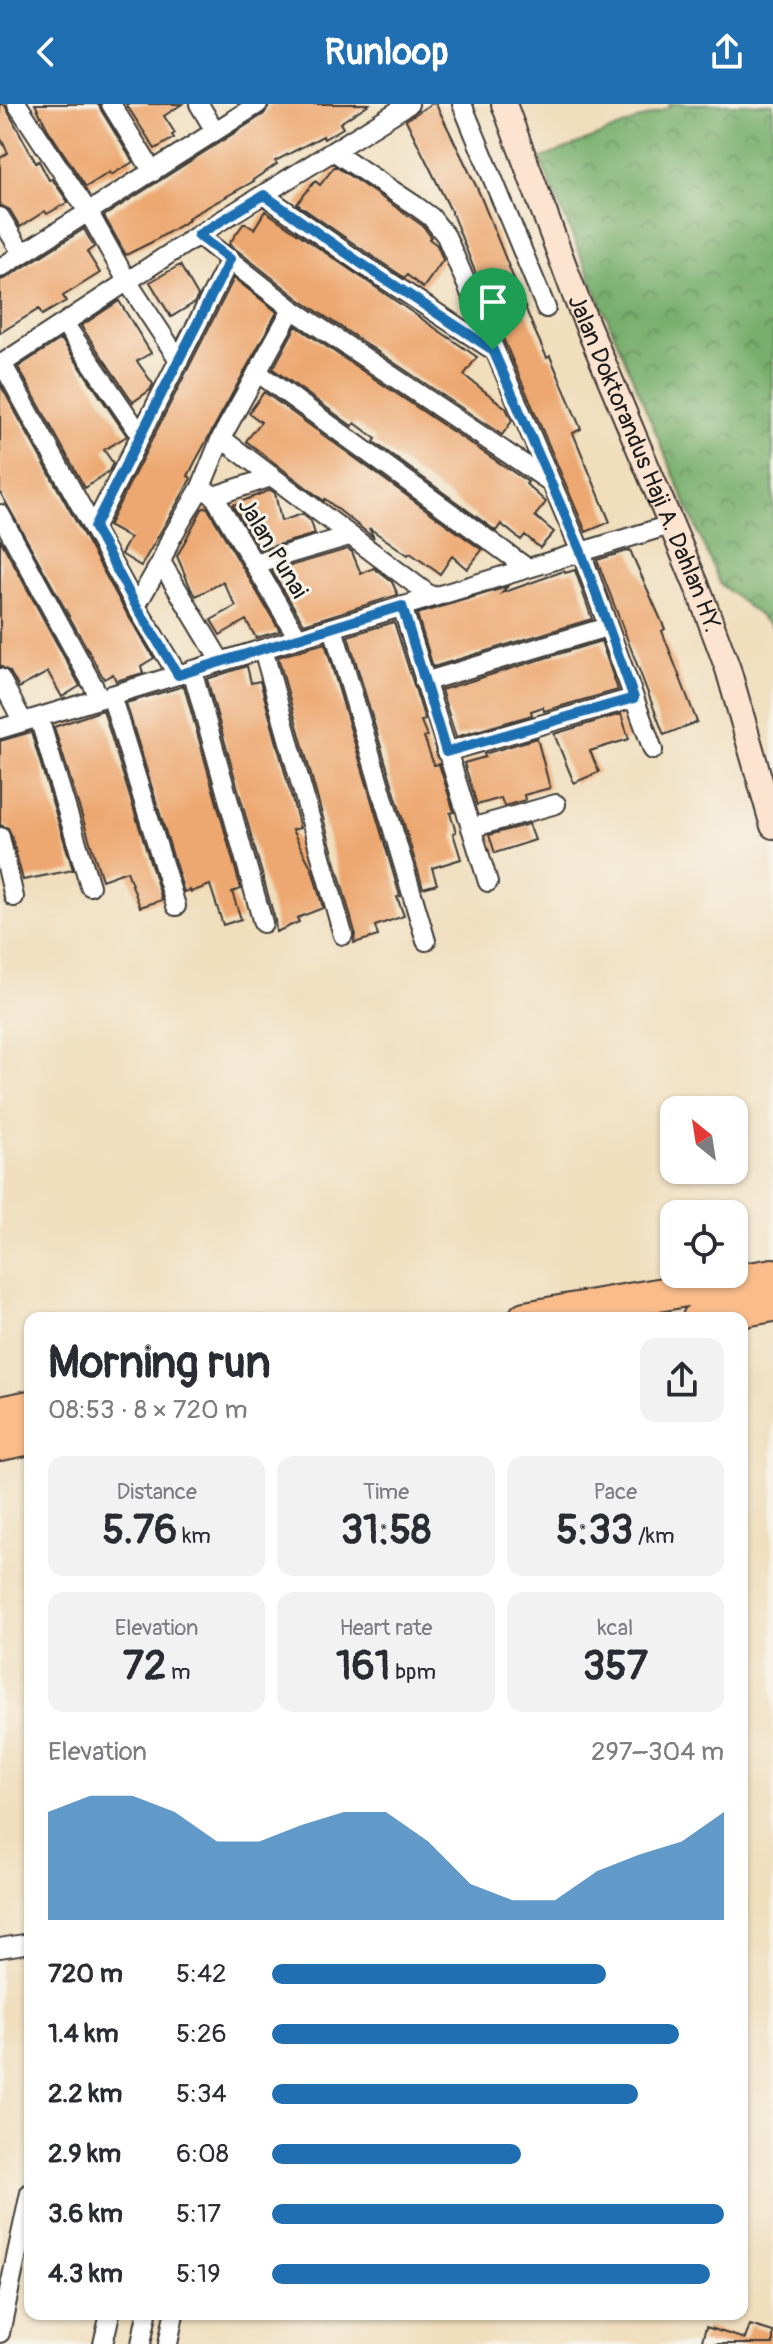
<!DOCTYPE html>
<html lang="en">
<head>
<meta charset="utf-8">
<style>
	body { margin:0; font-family:Pangolin,sans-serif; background:#f2f2f3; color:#2b2b33; height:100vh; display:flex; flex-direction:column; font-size:30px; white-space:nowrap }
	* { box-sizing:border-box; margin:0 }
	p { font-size:26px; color:#7c7c81 }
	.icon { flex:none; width:44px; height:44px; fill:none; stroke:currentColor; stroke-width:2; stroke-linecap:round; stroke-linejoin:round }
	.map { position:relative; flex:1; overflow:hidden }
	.details { position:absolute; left:24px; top:1208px; width:724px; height:1008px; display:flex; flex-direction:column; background:#fff; border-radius:16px; box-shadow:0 2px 6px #0004 }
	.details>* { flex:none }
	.needle { width:52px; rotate:330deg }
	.fabs { position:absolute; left:660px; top:992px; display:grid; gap:16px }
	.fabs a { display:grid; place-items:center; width:88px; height:88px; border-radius:16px; background:#fff; box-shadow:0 2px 6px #0004; font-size:40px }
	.pin { position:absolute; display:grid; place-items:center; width:68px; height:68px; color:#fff; margin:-82px -34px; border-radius:50% 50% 50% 0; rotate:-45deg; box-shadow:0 0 8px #0007 }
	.pin .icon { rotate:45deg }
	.round { display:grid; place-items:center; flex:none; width:84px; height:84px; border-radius:16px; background:#f2f2f3 }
	.summary { display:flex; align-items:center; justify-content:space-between; height:136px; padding:0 24px }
	h1 { font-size:44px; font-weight:700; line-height:60px }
	.metrics { display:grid; grid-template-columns:repeat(3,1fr); gap:12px; height:136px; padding:8px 24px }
	.metrics div { display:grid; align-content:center; border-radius:16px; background:#f2f2f3; text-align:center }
	.metrics b { font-size:40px; font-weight:700 }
	.metrics small { font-size:22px; font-weight:400 }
	.metrics p { font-size:22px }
	.chart { height:224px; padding:16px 24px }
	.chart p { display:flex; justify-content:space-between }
	.chart svg { width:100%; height:144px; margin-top:8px; fill:#1f6fb2; opacity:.7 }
	ul { padding:0 24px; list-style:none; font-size:26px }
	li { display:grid; grid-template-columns:128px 96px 1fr; align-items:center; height:60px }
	li i { height:20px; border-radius:10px; background:#1f6fb2 }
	header { display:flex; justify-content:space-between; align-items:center; height:104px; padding:0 24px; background:#1f6fb2; color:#fff; font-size:36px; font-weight:700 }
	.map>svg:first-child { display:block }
</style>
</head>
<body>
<header><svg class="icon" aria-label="back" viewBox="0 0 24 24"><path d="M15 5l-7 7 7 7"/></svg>Runloop<svg class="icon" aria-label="share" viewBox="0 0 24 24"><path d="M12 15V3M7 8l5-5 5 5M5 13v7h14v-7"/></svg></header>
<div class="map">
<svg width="773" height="2240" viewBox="0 0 773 2240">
	<defs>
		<pattern id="forest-crowns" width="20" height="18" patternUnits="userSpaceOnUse" patternTransform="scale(2)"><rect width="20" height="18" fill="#78af6d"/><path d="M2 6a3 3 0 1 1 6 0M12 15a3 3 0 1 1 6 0" fill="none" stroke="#628e59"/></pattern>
	</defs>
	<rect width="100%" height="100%" fill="#f7f3e8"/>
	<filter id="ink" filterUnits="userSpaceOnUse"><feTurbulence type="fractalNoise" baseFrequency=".0125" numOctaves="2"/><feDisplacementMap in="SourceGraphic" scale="16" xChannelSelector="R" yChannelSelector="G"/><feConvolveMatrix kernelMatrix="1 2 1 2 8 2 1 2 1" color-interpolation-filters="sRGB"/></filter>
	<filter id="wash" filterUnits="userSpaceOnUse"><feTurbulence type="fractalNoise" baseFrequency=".006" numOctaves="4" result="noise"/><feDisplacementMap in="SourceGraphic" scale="32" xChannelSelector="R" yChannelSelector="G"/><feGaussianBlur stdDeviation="1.8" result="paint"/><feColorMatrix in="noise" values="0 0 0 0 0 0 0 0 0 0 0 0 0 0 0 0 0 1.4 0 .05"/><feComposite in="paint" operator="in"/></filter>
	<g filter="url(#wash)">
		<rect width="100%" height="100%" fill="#f0debd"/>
		<path fill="url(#forest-crowns)" stroke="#4a6644" stroke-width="2" d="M 669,0 L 773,0 L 773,523 L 720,480 L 540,55 L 670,3 Z"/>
		<g id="blocks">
			<path fill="#eda770" d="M 0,0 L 4,0 L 36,59 L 39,57 L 49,76 L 52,75 L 68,98 L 47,110 L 45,107 L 20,123 L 10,106 L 0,101 L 0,54 L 8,49 L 0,33 Z
				M 35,0 L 99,0 L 101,6 L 133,58 L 111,71 L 110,68 L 86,83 L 47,24 Z
				M 126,0 L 182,0 L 164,12 L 175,29 L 172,31 L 174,34 L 155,45 Z
				M 270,0 L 369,0 L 340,19 L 343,24 L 324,35 L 323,32 L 275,57 L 277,60 L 253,76 L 254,77 L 188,114 L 189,116 L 150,139 L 126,151 L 104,112 L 264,10 Z
				M 431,0 L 436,0 L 478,86 L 534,225 L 547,254 L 550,252 L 581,325 L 573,329 L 610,418 L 586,428 L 482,185 L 451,107 L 406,16 Z
				M 335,62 L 409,112 L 423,122 L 431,133 L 429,135 L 437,141 L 443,156 L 423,184 L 407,171 L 405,174 L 366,148 L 297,100 L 315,77 L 320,81 Z
				M 265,107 L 477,253 L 464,271 L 506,304 L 512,317 L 502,331 L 299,195 L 229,140 L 244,119 L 254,125 Z
				M 84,125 L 94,143 L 87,148 L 100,169 L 63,192 L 66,197 L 42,211 L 39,205 L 0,229 L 0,176 L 6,174 Z
				M 180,161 L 198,192 L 194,199 L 171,213 L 150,178 Z
				M 234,174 L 277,208 L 195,358 L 188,372 L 191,374 L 182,391 L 141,462 L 121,450 L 130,434 L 108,422 Z
				M 119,197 L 151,249 L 137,257 L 153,280 L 150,286 L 133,298 L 81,222 Z
				M 296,222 L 528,378 L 526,380 L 546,398 L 535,412 L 554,428 L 540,444 L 525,431 L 521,436 L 501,420 L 496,427 L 374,338 L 376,335 L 355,319 L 352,322 L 273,265 Z
				M 61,235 L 127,332 L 104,346 L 113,359 L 109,367 L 85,384 L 18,263 Z
				M 0,280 L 126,508 L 154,554 L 141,562 L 143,569 L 116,577 L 113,570 L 104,575 L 0,388 Z
				M 264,288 L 482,446 L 467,465 L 452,452 L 440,470 L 410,449 L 408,451 L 369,424 L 374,434 L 325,395 L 324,397 L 246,337 L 261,318 L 249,309 Z
				M 270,386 L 275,389 L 281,417 L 302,410 L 311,417 L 315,430 L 260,446 L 233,401 Z
				M 207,403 L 280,527 L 256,534 L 246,516 L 220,531 L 211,516 L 236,502 L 223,478 L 196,492 L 191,485 L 177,452 L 202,405 Z
				M 0,435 L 80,582 L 62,593 L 48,568 L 19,584 L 10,568 L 0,562 Z
				M 348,445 L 352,448 L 361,470 L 374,464 L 392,478 L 398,491 L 304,520 L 272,467 Z
				M 630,446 L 665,525 L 662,527 L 697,618 L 664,631 L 597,456 Z
				M 575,466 L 592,515 L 433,563 L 417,510 L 507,483 L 502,489 L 564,467 L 565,469 Z
				M 394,518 L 425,616 L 421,617 L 427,632 L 424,633 L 434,661 L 439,660 L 454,708 L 450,709 L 456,728 L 453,729 L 461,755 L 432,764 L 437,780 L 423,784 L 348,532 Z
				M 601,537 L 618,586 L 544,607 L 543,603 L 531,607 L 532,611 L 456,633 L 441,586 Z
				M 325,539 L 400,792 L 397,793 L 404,812 L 375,822 L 378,832 L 354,839 L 355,828 L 278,553 Z
				M 247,562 L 251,579 L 260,577 L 300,724 L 292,726 L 312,765 L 323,804 L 297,814 L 299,818 L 276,828 L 275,816 L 207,575 Z
				M 184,582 L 241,785 L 232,788 L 241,815 L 223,821 L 210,781 L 191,788 L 190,786 L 184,788 L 126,599 Z
				M 103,606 L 162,796 L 140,803 L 127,767 L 102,776 L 54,623 Z
				M 621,610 L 629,635 L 590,647 L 599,668 L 574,679 L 554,630 Z
				M 31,628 L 73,766 L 23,776 L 11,730 L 8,724 L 0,721 L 0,637 Z
				M 537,634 L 550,684 L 524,691 L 525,696 L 504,702 L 501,694 L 477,701 L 464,659 L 485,653 L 484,650 Z
				M 529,720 L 535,736 L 495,749 L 489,731 Z
				M 750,2221 L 773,2228 L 773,2240 L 701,2240 L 706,2223 L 745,2235 Z"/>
		</g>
	</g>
	<g filter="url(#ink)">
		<use href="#blocks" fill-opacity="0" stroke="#3c3934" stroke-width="2"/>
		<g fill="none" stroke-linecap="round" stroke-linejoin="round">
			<defs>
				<path id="street" d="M 17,0 L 89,109 L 127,177 L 179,256
					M 111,0 L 153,68
					M 199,0 L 215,27
					M 462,0 L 546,204
					M 333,47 L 416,102 L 431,113 L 446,132 L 581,448 L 653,646
					M 264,91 L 359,158 L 493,246
					M 0,113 L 22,149
					M 198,131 L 292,205 L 549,377
					M 0,164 L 258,0
					M 64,219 L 140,330
					M 2,259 L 136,502 L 178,571
					M 0,261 L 198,131 L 409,0
					M 257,268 L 527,464
					M 221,334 L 432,493
					M 201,383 L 214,392 L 298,534
					M 214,392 L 271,373
					M 0,410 L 100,594
					M 94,423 L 230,155
					M 161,458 L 221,558
					M 254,460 L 349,432
					M 136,502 L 161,458 L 170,436 L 201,383 L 221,334 L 292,205
					M 402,502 L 488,778
					M 333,524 L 426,837
					M 263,545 L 343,831
					M 192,566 L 263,819
					M 0,574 L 23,618
					M 424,578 L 607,523
					M 111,591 L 176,802
					M 39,614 L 90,782
					M 0,625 L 670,421
					M 446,648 L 634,594
					M 471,724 L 556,700
					M 0,733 L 14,793
					M 0,1844 L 30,1839
					M 0,2229 L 30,2089
					M 103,2240 L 110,2210
					M 141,2240 L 147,2210
					M 168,2240 L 174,2210"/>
				<g id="secondary">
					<path id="s1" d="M 504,0 L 576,194 L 701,492 L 728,565 L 773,722"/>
				</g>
				<path id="highway" d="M 525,1214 L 773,1171
					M 699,1214 L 773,1201
					M 0,1309 L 30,1303
					M 0,1340 L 30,1334"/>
			</defs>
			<use href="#street" stroke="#3c3934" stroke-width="22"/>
			<use href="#secondary" stroke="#3c3934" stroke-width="28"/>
			<use href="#highway" stroke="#3c3934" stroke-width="36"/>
			<use href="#street" stroke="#fff" stroke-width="18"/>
			<use href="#secondary" stroke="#fde4d1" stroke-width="24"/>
			<use href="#highway" stroke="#fabc8b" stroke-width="32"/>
		</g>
	</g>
	<g fill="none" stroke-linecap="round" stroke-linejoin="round" filter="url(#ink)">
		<defs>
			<path id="route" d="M 264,91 L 359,158 L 493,246 L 581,448 L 634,594 L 446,648 L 402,502 L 178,571 L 136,502 L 94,423 L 230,155 L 198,131 Z"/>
		</defs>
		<use href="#route" stroke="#fff" stroke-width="16"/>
		<use href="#route" stroke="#1f6fb2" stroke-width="10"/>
	</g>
	<g text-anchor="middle" stroke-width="6" stroke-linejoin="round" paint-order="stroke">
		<g font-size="24" fill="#1c1c1c" stroke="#f7f3e8">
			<text dy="8" stroke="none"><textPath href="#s1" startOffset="386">Jalan Doktorandus Haji A. Dahlan HY.</textPath></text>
			<text transform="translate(273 444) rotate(59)" y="8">Jalan Punai</text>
		</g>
	</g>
</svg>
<div class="fabs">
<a><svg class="needle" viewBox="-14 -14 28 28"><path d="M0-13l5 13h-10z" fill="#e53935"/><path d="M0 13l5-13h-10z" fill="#7c7c81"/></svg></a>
<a><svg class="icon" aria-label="locate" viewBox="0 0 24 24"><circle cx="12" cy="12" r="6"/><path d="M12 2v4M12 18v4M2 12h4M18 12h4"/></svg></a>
</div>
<div class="pin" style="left:493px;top:246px;background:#1e9e55"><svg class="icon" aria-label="arrive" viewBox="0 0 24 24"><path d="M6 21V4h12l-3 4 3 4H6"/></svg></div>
<section class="details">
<div class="summary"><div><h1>Morning run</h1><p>08:53 · 8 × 720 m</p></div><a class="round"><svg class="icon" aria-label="share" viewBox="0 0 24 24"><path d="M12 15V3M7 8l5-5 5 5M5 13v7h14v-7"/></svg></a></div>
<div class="metrics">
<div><p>Distance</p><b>5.76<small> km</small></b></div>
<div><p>Time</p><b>31:58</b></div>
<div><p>Pace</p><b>5:33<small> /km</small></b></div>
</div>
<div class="metrics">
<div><p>Elevation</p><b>72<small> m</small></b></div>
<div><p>Heart rate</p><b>161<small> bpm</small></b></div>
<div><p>kcal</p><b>357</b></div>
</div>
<div class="chart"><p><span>Elevation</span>297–304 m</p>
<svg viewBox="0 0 160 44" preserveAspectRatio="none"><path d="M0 44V11L10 6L20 6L30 11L40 20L50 20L60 15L70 11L80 11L90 20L100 33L110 38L120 38L130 29L140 24L150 20L160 11V44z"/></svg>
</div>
<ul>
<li><b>720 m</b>5:42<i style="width:74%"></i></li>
<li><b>1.4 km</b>5:26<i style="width:90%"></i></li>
<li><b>2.2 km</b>5:34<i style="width:81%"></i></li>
<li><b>2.9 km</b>6:08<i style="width:55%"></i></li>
<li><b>3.6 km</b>5:17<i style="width:100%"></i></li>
<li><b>4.3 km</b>5:19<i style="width:97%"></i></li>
</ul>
</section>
</div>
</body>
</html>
